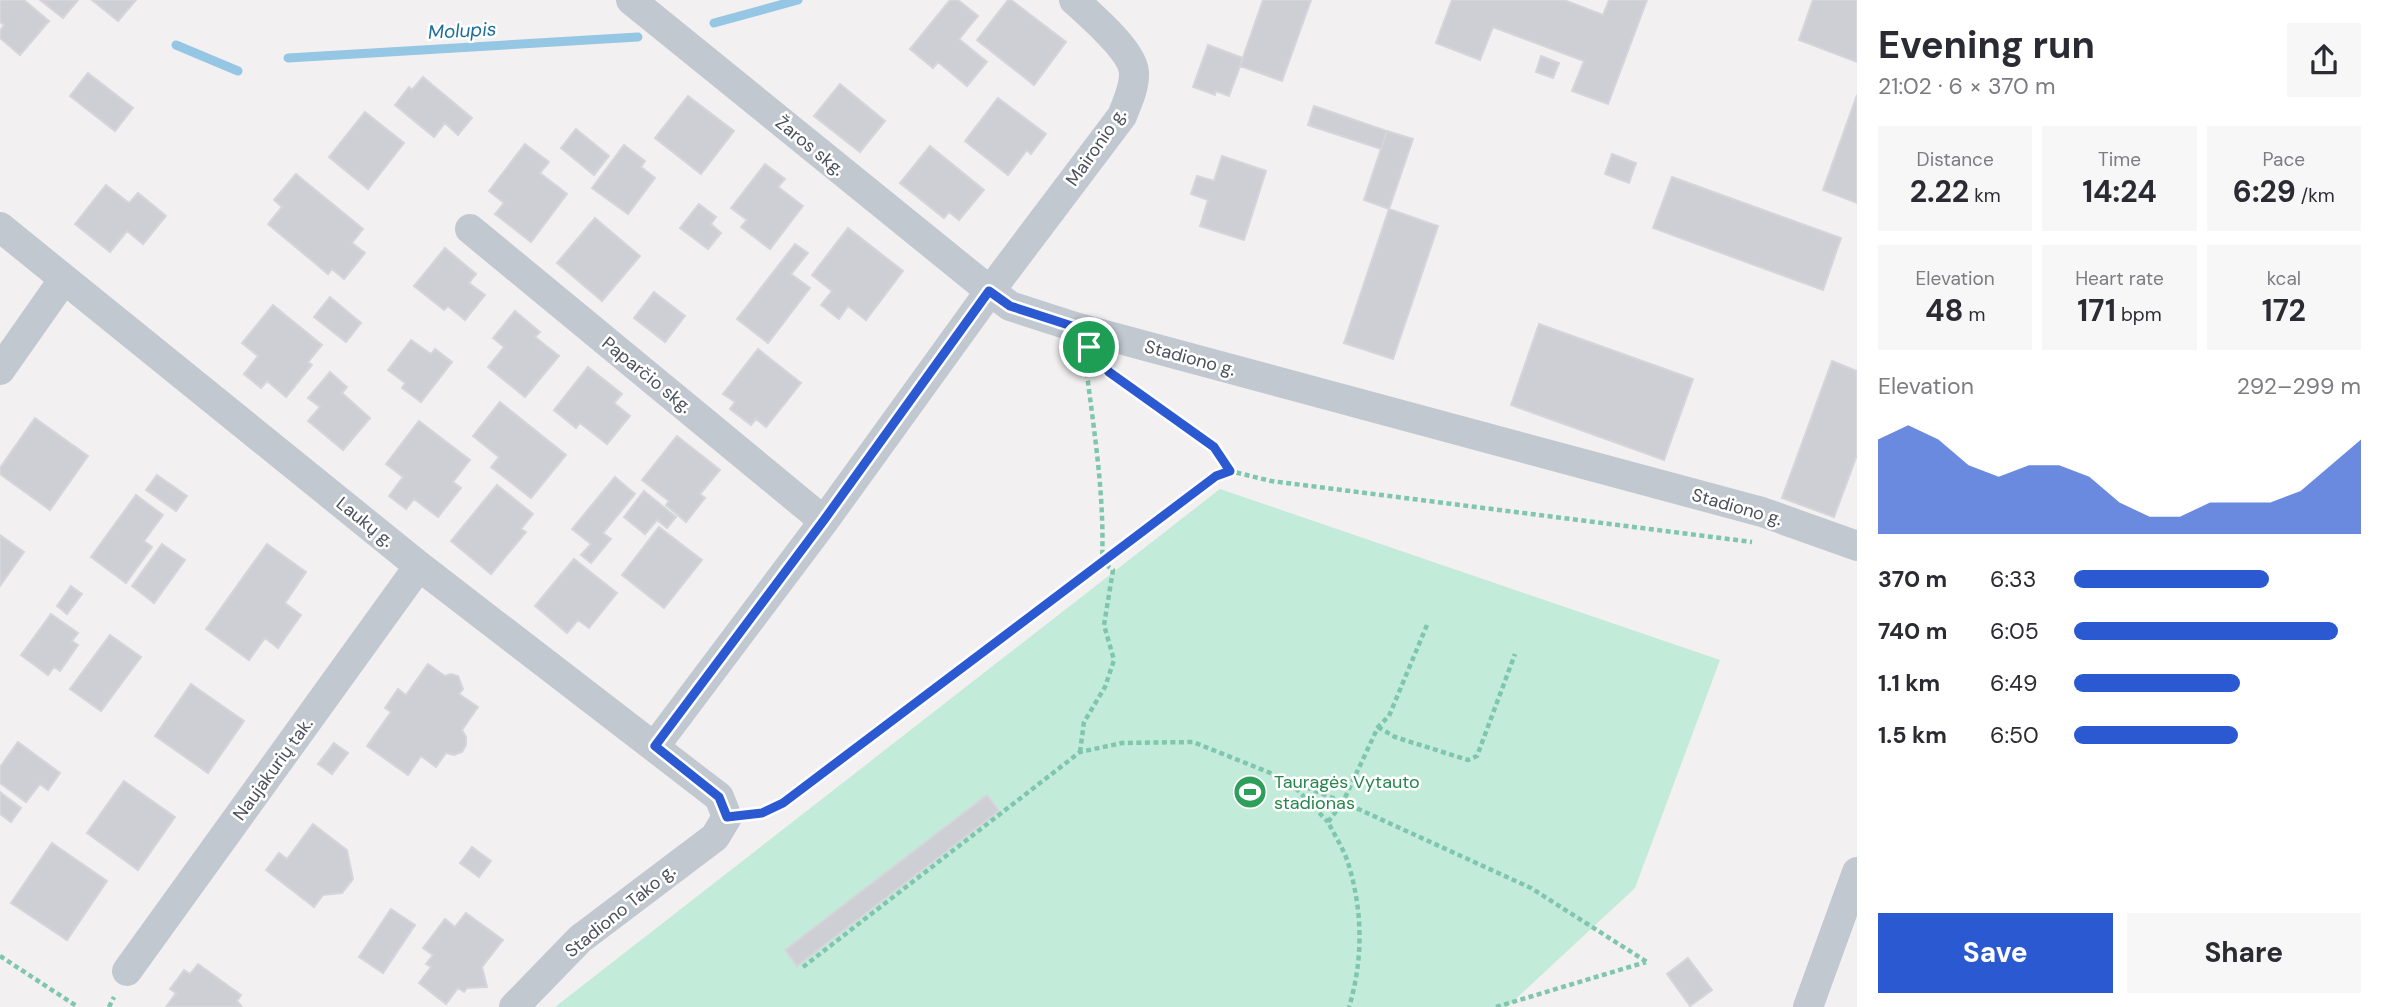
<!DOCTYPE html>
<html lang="en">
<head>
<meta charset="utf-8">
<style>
	body { margin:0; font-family:"DM Sans",sans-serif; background:#f7f7f7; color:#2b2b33; height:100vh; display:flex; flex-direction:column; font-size:26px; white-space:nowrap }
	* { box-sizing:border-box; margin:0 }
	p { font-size:23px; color:#7c7c81 }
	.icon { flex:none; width:38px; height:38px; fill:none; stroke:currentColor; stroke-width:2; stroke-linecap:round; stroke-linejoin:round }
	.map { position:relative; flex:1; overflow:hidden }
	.side { display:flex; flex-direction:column; background:#fff; width:525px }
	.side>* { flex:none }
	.pin { position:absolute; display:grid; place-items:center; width:60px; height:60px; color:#fff; margin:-30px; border:4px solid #fff; border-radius:50%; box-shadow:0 2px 7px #0007 }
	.round { display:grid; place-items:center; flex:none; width:74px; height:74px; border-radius:0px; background:#f7f7f7 }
	.head { display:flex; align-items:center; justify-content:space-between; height:119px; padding:0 21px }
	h1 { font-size:38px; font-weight:700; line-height:52px }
	.metrics { display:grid; grid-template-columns:repeat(3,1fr); gap:10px; height:119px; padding:7px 21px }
	.metrics div { display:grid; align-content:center; border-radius:0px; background:#f7f7f7; text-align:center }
	.metrics b { font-size:30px; font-weight:700 }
	.metrics small { font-size:19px; font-weight:400 }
	.metrics p { font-size:19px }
	.chart { height:196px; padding:14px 21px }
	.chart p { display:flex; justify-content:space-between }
	.chart svg { width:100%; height:126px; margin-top:7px; fill:#2b59d1; opacity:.7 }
	.primary-button { display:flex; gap:14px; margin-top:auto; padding:14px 21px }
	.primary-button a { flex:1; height:80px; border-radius:0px; background:#2b59d1; color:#fff; font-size:28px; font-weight:700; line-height:80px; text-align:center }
	.primary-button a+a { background:#f7f7f7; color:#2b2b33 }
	ul { padding:0 21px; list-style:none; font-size:23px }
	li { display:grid; grid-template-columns:112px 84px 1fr; align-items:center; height:52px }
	li i { height:18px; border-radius:9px; background:#2b59d1 }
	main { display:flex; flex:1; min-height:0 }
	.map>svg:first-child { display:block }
</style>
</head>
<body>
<main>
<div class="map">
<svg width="1857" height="1007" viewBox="0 0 1857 1007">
	<rect width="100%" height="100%" fill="#f2f0f0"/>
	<path fill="#c3ebd9" d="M 1220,489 L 1720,660 L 1635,888 L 1507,1007 L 555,1007 Z"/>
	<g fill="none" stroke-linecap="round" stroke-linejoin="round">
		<path stroke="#95c6e3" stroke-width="9" d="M 714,23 L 798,0
			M 176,45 L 238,71
			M 288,58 L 638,37"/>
	</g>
	<path fill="#cecfd4" stroke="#d5d5db" stroke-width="2" d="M 0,0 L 24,0 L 49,21 L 20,55 L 0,38 L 0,31 L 4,25 L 0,22 Z
		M 40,0 L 78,0 L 63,18 Z
		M 92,0 L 136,0 L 118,21 Z
		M 950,0 L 958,0 L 978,16 L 959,39 L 987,62 L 967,86 L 938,62 L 933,68 L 910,49 Z
		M 1008,0 L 1011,0 L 1066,42 L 1034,85 L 977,40 Z
		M 1263,0 L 1311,0 L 1282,81 L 1240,66 Z
		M 1452,0 L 1564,0 L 1603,15 L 1609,0 L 1647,0 L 1608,104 L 1572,91 L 1584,61 L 1493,27 L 1480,60 L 1436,43 Z
		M 1813,0 L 1857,0 L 1857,62 L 1799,40 Z
		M 1208,45 L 1243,58 L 1229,96 L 1216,91 L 1215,95 L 1193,87 Z
		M 1541,56 L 1559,63 L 1553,78 L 1536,72 Z
		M 88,73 L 133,108 L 115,131 L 70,96 Z
		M 423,77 L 472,118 L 458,135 L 445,123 L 434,137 L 395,105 L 409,87 L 412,90 Z
		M 840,84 L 885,121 L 860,152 L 814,116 Z
		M 1857,95 L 1857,203 L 1823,190 Z
		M 688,96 L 734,131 L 701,174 L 655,138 Z
		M 998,98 L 1046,134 L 1031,154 L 1027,150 L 1008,175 L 965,141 Z
		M 1314,106 L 1387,131 L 1381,149 L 1308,125 Z
		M 365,112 L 404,143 L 368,189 L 329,157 Z
		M 576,129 L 609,156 L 594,175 L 561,148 Z
		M 1387,131 L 1413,139 L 1389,209 L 1364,200 Z
		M 525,144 L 549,162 L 540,173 L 567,194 L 531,242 L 495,214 L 504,203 L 489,191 Z
		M 624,145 L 645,161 L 641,167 L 655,178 L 628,214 L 592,188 Z
		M 930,146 L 984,190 L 959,220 L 949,212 L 944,218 L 900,183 Z
		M 1612,154 L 1636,163 L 1629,183 L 1605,174 Z
		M 1222,156 L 1266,171 L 1244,240 L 1200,226 L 1208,200 L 1191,194 L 1197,176 L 1214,181 Z
		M 765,164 L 785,179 L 778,187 L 803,206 L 770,249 L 741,227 L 747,220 L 731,208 Z
		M 296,174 L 363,229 L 352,243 L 365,253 L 344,279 L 332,269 L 328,274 L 268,224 L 282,207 L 274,200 Z
		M 1672,177 L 1841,238 L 1823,290 L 1653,228 Z
		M 106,185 L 129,203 L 138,193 L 166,216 L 143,244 L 127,231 L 110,252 L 75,224 Z
		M 699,204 L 716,217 L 711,224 L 721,233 L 708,249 L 680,228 Z
		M 1389,209 L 1438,226 L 1393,359 L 1344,343 Z
		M 595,218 L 640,256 L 602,301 L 557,263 Z
		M 848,228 L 903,271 L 866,320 L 848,306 L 839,319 L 821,305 L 832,291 L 812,275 Z
		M 795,244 L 808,253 L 791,274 L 810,288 L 768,343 L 737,319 Z
		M 445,248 L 476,274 L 469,283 L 485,295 L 465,320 L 448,306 L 444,310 L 414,286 Z
		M 654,292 L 685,316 L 665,342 L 634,318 Z
		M 330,297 L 361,323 L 346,342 L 314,317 Z
		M 273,305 L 322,345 L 308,362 L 312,365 L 286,397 L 267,381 L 261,388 L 244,374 L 258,356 L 242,343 Z
		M 515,311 L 540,332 L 535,337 L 559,356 L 525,397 L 488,367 L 504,347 L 493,338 Z
		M 1539,324 L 1693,379 L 1664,460 L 1511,405 Z
		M 411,340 L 431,354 L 435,349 L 452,362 L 421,402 L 402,388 L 405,383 L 388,370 Z
		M 758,349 L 801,383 L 766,427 L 756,419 L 751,425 L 730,409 L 735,402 L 723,394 Z
		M 1832,361 L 1857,371 L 1857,455 L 1834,517 L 1782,498 Z
		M 588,367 L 622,394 L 614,403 L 630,416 L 607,444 L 580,423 L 576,428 L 554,410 Z
		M 330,372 L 347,387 L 342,393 L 370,418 L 343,450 L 308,421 L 320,407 L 308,398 Z
		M 500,402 L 566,455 L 531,498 L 491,467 L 499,457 L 473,436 Z
		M 35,418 L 88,456 L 50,510 L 0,474 L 0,468 Z
		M 419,421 L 470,460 L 453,482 L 461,488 L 438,517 L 414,499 L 406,509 L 389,496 L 403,477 L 386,464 Z
		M 677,436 L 720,470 L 700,494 L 705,498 L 686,522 L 666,505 L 669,501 L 642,480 Z
		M 157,475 L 187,496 L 176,511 L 146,490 Z
		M 615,477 L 635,494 L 603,533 L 611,539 L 591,563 L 581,555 L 591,544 L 572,529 Z
		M 497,485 L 533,514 L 521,529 L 526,532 L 491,574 L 451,541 Z
		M 644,491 L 676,517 L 667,528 L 657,520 L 645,534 L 624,517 Z
		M 136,495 L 163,515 L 144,541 L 152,547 L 126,583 L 91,557 Z
		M 659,527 L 702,560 L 664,608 L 622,575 Z
		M 0,535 L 24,552 L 0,586 Z
		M 162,544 L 185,560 L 154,603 L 132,586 Z
		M 267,544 L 306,572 L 285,603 L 301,615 L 278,648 L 265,638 L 249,660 L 206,629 Z
		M 574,559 L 617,593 L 589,628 L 578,620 L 567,633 L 535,606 Z
		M 71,586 L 82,594 L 67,614 L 57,606 Z
		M 51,614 L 78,633 L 72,641 L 78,645 L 60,671 L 54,667 L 48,675 L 21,655 Z
		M 110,635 L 141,657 L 101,711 L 70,689 Z
		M 428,664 L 445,676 L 451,674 L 458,676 L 463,689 L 459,694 L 478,707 L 462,730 L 466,737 L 466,745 L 462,752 L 454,755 L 446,753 L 436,767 L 421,756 L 408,775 L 367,746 L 391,712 L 385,708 L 398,689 L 406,695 Z
		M 191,684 L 244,721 L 208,773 L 155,736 Z
		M 18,742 L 60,773 L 48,790 L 40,784 L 26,802 L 0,783 L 0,767 Z
		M 334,743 L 348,753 L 332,774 L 318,764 Z
		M 124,781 L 175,817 L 138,870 L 87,833 Z
		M 0,792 L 21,808 L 11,822 L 0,814 Z
		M 987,795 L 999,811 L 797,966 L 785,950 Z
		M 313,824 L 347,850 L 353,879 L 342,893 L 323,895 L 314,907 L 266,870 L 279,853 L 287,859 Z
		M 52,843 L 107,881 L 67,940 L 11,903 Z
		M 472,847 L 491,861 L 479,877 L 460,863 Z
		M 391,909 L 415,925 L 383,973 L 359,957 Z
		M 466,913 L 503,940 L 482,967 L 487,987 L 467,988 L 464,992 L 458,988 L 446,1004 L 419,983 L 431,967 L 426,964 L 433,955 L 423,948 L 445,919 L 455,927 Z
		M 1688,958 L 1712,990 L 1690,1006 L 1667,974 Z
		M 198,964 L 241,995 L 237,1001 L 242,1007 L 166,1007 L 176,993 L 170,989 L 184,970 L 190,974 Z"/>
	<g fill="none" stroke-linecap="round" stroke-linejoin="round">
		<path stroke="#7fc6ae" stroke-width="4.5" stroke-dasharray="5 3.5" stroke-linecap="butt" d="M 1104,365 L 1214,447 L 1230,471
			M 1427,625 L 1389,716 L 1378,727 L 1343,802 L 1531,888 L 1647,962
			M 1378,727 L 1395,737 L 1468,760 L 1477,756 L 1515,654
			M 1080,752 L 1084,722 L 1105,687 L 1114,660 L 1104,625 L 1113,570 L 1102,562 C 1105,493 1093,426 1085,358
			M 1290,782 L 1328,822
			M 754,814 L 783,803 L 1216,476 L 1230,471 L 1271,481 L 1752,542
			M 0,956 L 78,1007
			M 803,967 L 1080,752 L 1122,743 L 1193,742 L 1343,802 L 1328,822 C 1335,836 1345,851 1349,866 C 1363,913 1363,961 1349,1007
			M 109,1007 L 114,997
			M 1496,1007 L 1646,962"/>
		<path stroke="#c2c8d0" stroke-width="30" d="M 631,0 L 990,291 L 1122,116 C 1127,103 1135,87 1134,72 C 1132,50 1090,15 1074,0
			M 0,227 L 419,566 L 719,797 L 727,817 L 715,837 L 580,939 L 514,1007
			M 470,229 L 824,521
			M 0,370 L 64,279
			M 655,746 L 824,521 L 990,291 L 1010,306 L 1075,327 L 1762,512 L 1857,546
			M 127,971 L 419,566
			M 1808,1007 L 1857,872"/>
	</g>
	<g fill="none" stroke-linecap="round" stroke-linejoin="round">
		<defs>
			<path id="route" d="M 989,291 L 1010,306 L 1075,327 L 1109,372 L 1214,447 L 1230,471 L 1216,476 L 783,803 L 762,813 L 727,817 L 719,797 L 655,746 L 824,520 Z"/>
		</defs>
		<use href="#route" stroke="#fff" stroke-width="14"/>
		<use href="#route" stroke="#2b59d1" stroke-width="9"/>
	</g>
	<defs>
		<symbol id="stadium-disc" viewBox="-11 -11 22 22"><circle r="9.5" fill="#2e9e5b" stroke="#fff"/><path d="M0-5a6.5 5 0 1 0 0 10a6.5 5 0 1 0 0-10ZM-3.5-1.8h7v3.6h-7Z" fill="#fff"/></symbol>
	</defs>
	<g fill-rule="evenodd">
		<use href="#stadium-disc" x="1231" y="773" width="38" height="38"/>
	</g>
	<g text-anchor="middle" stroke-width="5" stroke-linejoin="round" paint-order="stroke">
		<g font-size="18" fill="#4a505c" stroke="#fff">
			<text transform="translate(810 146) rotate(39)" y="6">Žaros skg.</text>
			<text transform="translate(1096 147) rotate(-55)" y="6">Maironio g.</text>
			<text transform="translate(1190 358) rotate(15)" y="6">Stadiono g.</text>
			<text transform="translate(647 375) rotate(39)" y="6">Paparčio skg.</text>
			<text transform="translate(1737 507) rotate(16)" y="6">Stadiono g.</text>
			<text transform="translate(365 522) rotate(39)" y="6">Laukų g.</text>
			<text transform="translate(273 769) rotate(-54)" y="6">Naujakurių tak.</text>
			<text transform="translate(620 911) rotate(-39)" y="6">Stadiono Tako g.</text>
		</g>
		<g font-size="18" fill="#27864d" stroke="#fff" text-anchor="start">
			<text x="1274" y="788">Tauragės Vytauto<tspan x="1274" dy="21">stadionas</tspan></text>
		</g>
		<g font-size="19" font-style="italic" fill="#1b6d9d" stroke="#fff">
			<text transform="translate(462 30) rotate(-3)" y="7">Molupis</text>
		</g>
	</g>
</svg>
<div class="pin" style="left:1089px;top:347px;background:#1e9e55"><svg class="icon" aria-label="arrive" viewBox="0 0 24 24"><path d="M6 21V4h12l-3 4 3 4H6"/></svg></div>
</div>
<section class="side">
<div class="head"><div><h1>Evening run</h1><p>21:02 · 6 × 370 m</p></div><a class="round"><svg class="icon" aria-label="share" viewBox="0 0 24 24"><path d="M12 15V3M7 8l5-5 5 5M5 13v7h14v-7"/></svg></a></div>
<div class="metrics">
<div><p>Distance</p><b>2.22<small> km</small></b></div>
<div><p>Time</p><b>14:24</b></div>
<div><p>Pace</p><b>6:29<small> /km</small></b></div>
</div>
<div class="metrics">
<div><p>Elevation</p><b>48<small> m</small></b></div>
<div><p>Heart rate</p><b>171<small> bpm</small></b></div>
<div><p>kcal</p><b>172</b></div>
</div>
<div class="chart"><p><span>Elevation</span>292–299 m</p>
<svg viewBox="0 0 160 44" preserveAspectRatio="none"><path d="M0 44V11L10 6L20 11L30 20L40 24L50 20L60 20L70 24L80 33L90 38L100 38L110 33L120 33L130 33L140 29L150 20L160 11V44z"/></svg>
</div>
<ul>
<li><b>370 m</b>6:33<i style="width:68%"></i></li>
<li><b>740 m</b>6:05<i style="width:92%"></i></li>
<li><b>1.1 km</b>6:49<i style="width:58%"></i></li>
<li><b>1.5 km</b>6:50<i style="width:57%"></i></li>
</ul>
<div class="primary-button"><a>Save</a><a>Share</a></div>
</section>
</main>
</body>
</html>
